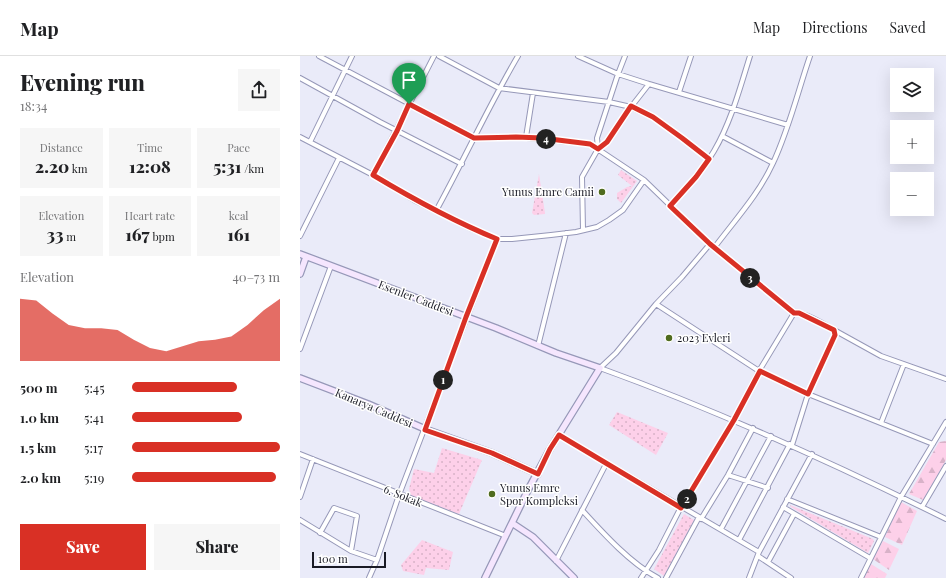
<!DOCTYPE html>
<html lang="en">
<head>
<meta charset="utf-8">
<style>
	body { margin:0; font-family:"Playfair Display",serif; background:#f6f6f6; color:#202124; height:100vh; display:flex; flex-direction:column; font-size:15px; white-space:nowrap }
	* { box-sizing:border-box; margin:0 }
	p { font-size:13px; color:#757577 }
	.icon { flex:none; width:22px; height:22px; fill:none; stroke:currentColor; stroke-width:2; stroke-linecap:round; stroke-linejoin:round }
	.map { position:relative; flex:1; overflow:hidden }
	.sheet { display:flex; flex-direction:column; background:#fff; width:300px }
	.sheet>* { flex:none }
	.fabs { position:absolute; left:590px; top:12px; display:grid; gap:8px }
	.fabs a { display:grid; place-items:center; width:44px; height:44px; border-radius:0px; background:#fff; box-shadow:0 4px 16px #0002; font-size:20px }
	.scale { position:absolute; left:12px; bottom:10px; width:74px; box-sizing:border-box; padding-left:4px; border:2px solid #191a25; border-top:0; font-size:11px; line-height:14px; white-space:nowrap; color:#191a25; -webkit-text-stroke:3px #fff; paint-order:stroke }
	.pin { position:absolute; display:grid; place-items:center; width:34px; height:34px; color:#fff; margin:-41px -17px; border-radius:50% 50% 50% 0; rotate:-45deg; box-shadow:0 0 4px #0007 }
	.pin .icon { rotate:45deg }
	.km { position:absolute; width:20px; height:20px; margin:-10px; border-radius:50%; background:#222; color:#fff; font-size:11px; line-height:20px; text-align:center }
	.round { display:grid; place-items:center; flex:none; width:42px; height:42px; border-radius:0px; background:#f6f6f6 }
	.headline { display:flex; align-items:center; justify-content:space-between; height:68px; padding:0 20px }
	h1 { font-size:22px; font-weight:800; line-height:30px }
	.figures { display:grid; grid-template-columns:repeat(3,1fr); gap:6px; height:68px; padding:4px 20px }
	.figures div { display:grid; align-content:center; border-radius:0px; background:#f6f6f6; text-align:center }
	.figures b { font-size:17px; font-weight:800 }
	.figures small { font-size:11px; font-weight:400 }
	.figures p { font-size:11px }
	.chart { height:112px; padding:8px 20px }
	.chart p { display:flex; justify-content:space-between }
	.chart svg { width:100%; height:72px; margin-top:4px; fill:#d93025; opacity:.7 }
	.action { display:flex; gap:8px; margin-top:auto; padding:8px 20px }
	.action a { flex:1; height:46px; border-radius:0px; background:#d93025; color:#fff; font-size:16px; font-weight:800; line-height:46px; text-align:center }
	.action a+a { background:#f6f6f6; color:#202124 }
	ul { padding:0 20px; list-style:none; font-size:13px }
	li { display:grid; grid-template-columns:64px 48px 1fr; align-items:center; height:30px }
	li i { height:10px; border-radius:5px; background:#d93025 }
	header { display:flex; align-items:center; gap:24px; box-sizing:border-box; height:56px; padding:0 20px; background:#fff; border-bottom:1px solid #e0e0e0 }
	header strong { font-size:19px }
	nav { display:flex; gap:22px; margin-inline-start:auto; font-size:14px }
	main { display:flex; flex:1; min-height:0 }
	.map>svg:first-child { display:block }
</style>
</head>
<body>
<header>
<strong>Map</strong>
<nav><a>Map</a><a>Directions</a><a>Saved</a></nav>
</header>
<main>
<section class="sheet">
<div class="headline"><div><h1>Evening run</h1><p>18:34</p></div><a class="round"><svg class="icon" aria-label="share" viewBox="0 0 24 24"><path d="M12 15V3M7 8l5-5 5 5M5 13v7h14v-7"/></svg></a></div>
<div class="figures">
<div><p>Distance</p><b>2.20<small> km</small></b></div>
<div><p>Time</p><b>12:08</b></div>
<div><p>Pace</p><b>5:31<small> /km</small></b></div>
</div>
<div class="figures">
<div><p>Elevation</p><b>33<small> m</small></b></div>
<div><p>Heart rate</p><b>167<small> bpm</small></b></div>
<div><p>kcal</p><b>161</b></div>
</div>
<div class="chart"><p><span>Elevation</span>40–73 m</p>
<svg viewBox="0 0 160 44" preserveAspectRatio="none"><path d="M0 44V6L10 7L20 15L30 22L40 24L50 24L60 25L70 31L80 36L90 38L100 35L110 32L120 31L130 29L140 22L150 13L160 6V44z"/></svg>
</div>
<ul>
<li><b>500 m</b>5:45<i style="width:71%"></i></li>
<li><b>1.0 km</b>5:41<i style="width:74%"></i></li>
<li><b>1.5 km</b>5:17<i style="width:100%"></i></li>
<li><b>2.0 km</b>5:19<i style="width:97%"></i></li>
</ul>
<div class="action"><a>Save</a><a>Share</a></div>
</section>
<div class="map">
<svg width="646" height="522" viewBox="0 0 646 522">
	<defs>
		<pattern id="grass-dots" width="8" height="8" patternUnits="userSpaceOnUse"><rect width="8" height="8" fill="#fdd0e9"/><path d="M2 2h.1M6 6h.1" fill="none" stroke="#d8b2c8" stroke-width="1.8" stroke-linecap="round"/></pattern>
		<pattern id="forest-firs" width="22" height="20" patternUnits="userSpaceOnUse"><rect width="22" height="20" fill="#fdd0e9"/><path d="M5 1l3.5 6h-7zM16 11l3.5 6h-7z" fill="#d8b2c8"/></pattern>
	</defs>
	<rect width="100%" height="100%" fill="#eaebf9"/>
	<path fill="url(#grass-dots)" d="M 321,114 L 337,125 L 321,147 L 317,143 L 317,137 L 327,131 L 332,130 L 318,119 Z
		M 239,118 L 245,157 L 245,158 L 234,159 L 232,157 Z
		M 317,356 L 368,377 L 356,399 L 309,369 Z
		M 142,392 L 182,404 L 159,458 L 111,440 L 109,433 L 114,413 L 134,417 Z
		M 490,449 L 573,483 L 574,485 L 568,497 L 491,451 Z
		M 384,458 L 394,464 L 364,520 L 354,513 Z
		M 122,484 L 153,496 L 149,514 L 126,512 L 124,519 L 103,515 L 101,509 Z"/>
	<path fill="url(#forest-firs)" d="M 646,385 L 646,404 L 623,444 L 609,438 L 639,386 Z
		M 601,446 L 617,455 L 602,489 L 585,481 Z
		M 583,485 L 599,493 L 589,514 L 573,503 Z
		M 571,508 L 587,518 L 585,522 L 564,522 Z"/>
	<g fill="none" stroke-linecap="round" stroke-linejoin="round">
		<defs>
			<path id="street" d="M 19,0 L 174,82 L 216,81 L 290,88 L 344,124 L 410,188 L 494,257
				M 139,0 L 199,32 L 309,46 L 331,51 L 353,61 L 382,82 L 409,103
				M 278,0 L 318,18 L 349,28 L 488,69
				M 0,22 L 80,66 L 162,108
				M 379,36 L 391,0
				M 422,80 L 473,107
				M 0,81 L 73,119 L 114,144 L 172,173 L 197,183 L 212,183 L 251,179 L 276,176 L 297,171 L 309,164 L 323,154 L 344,124
				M 226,81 L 233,37
				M 10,86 L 52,0
				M 298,93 L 297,82 L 318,18 L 325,0
				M 73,119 L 134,0
				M 370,150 C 386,132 402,115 414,95 C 431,66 440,32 450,0
				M 136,155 C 164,104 188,51 218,0
				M 283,174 L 282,121 L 298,93 L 307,86 L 331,51 L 349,28
				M 0,180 L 39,102
				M 410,188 L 382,221 L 356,248 L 316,297 L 300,312 C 419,355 533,407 646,463
				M 414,192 C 435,164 459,138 473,107 C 489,73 498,35 510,0
				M 356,248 L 459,315 L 508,338 L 633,388
				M 534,274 L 581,300 L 646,323
				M 238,290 L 266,177
				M 0,293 L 31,210
				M 581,367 L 604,308
				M 259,379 L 459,496
				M 0,398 L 206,480
				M 428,419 L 468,432
				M 0,441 L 13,403
				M 487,443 L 581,481
				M 483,451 L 570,502
				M 622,451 L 646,410
				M 282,454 C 303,477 330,507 358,522
				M 401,463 L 428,419 L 453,372
				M 0,464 L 51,495 L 77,504
				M 421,473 L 471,380
				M 20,477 L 34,452 L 57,460 L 51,495
				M 439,484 L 490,388
				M 458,500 L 491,522
				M 256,505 L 306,408
				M 468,506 L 494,458
				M 69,522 L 77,504 L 99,439 L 197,183
				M 341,522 L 359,494 L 381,451 L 434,364 L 459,315 L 494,257 C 505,256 524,268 534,274 L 535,279 L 508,338 L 492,389
				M 366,522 L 399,461
				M 449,522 L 459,496 L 512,398
				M 561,522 L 601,441 L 646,366"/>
			<path id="secondary" d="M 0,198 L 196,272 L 256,297 L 300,312 L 250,393 L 228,434 L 185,522
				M 0,218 L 6,201
				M 0,322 L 68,348 L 125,373 L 192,397 L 238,418
				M 212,467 L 233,481 L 274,522"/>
		</defs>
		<use href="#street" stroke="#9698b8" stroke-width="6"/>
		<use href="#secondary" stroke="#9698b8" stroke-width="8"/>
		<use href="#street" stroke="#fff" stroke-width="4"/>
		<use href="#secondary" stroke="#f5e6fe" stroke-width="5.5"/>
	</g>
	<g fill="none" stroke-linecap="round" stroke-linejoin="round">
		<defs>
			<path id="route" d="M 109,48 L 174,82 L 216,81 L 242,82 L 290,88 L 298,93 L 307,86 L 331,50 L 353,61 L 382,82 L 409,103 L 396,121 L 370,150 L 410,188 L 494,257 L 499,257 L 534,274 L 535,279 L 508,338 L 460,315 L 434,364 L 381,452 L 259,379 L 250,393 L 238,418 L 192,397 L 125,374 L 166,261 L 197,183 C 153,165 113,143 73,119 L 97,75 Z"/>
		</defs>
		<use href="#route" stroke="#fff" stroke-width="8"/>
		<use href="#route" stroke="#d93025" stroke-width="5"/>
	</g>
	<g fill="#4f6b1e" stroke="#fff" stroke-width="1.5">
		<circle cx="302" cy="136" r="4"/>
		<circle cx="369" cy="282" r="4"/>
		<circle cx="192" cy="438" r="4"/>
	</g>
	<g text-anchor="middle" stroke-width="3" stroke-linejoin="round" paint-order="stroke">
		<g font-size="11" fill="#191a25" stroke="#fff" text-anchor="start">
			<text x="294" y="140" text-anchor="end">Yunus Emre Camii</text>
			<text x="377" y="286">2023 Evleri</text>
			<text x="200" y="436">Yunus Emre<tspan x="200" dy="13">Spor Kompleksi</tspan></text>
		</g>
		<g font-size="11" fill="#191a25" stroke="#fff">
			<text transform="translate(116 242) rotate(21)" y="4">Esenler Caddesi</text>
			<text transform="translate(74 352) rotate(23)" y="4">Kanarya Caddesi</text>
			<text transform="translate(103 440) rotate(22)" y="4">6. Sokak</text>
		</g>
	</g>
</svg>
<div class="fabs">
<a><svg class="icon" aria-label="layers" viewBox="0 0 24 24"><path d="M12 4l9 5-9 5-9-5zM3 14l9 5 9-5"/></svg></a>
<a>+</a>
<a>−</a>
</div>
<div class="scale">100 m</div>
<div class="pin" style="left:109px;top:48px;background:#1e9e55"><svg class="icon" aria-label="arrive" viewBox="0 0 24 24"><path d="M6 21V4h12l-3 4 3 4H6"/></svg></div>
<b class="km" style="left:143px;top:324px">1</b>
<b class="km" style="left:387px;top:443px">2</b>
<b class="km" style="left:450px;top:222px">3</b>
<b class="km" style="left:246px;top:83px">4</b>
</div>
</main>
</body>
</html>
